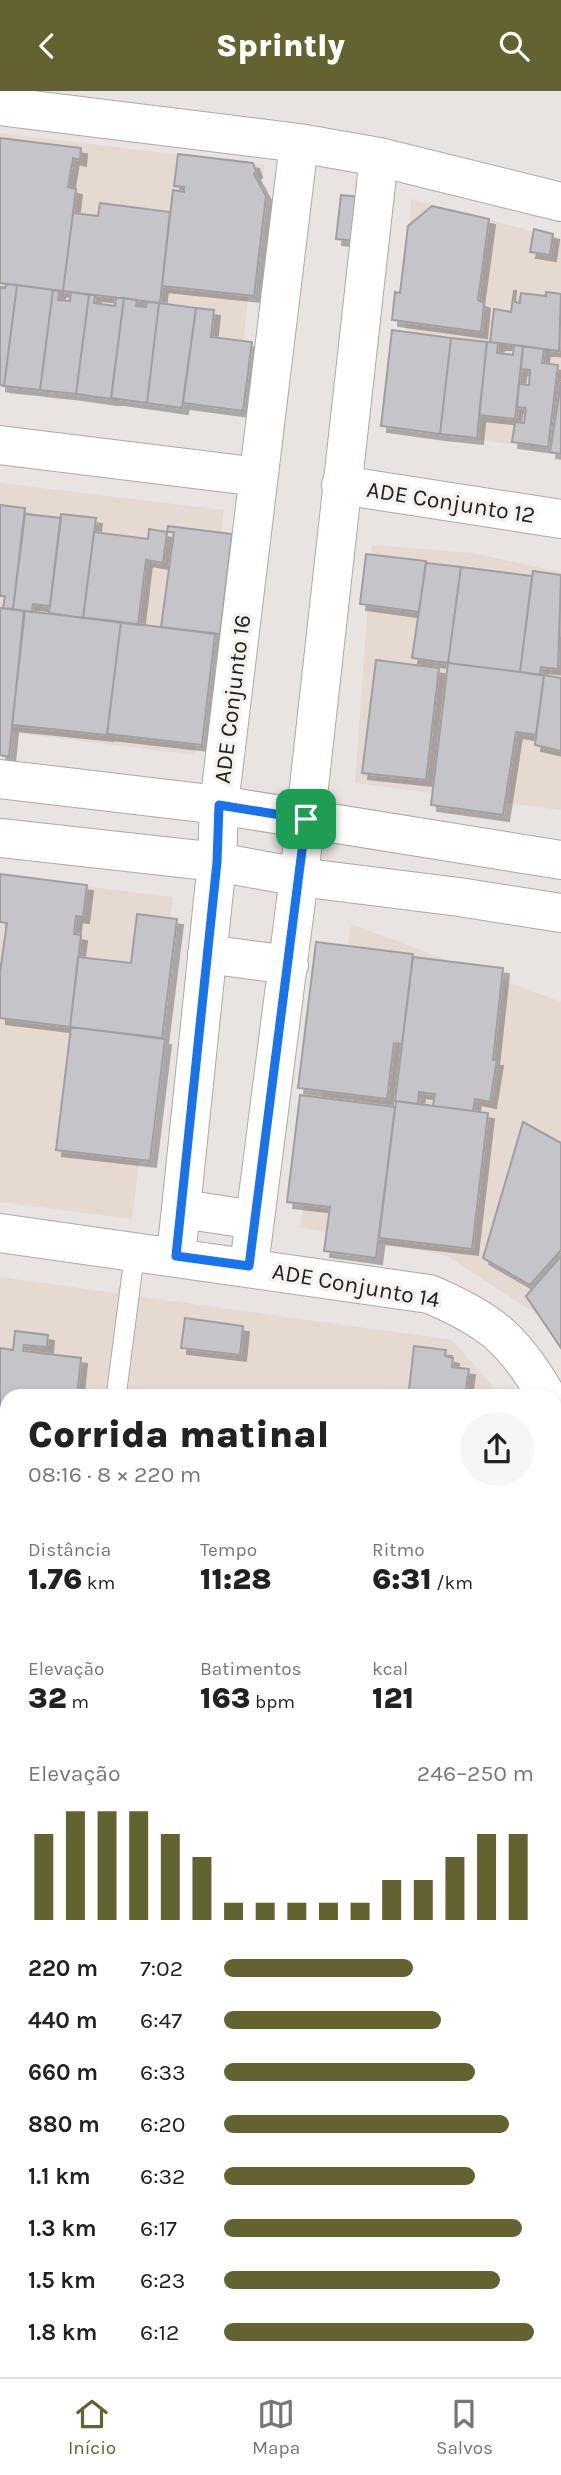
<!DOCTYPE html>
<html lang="pt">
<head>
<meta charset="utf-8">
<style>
	body { margin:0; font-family:Karla,sans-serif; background:#f6f6f6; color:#222; height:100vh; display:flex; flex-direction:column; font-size:26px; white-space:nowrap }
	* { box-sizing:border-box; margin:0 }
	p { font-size:23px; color:#767676 }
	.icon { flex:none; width:38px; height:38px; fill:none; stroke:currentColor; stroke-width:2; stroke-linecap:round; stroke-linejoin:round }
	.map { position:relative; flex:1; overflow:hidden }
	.drawer { position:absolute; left:0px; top:1298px; width:562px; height:989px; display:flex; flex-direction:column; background:#fff; border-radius:21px 21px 0 0; box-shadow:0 4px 10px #0003 }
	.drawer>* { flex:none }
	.pin { position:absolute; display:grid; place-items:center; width:60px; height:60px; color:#fff; margin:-30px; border-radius:14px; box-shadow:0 4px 10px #0006 }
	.round { display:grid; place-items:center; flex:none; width:74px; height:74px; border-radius:37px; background:#f6f6f6 }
	.summary { display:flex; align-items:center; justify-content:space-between; height:119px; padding:0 28px }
	h1 { font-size:38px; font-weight:800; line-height:52px }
	.figures { display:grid; grid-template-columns:repeat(3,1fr); gap:10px; height:119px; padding:7px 28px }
	.figures div { display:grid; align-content:center }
	.figures b { font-size:30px; font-weight:800 }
	.figures small { font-size:19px; font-weight:400 }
	.figures p { font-size:19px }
	.chart { height:196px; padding:14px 28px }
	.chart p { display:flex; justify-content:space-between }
	.chart svg { width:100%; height:126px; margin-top:7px; stroke:#626331; stroke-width:6 }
	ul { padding:0 28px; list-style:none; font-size:23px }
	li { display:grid; grid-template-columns:112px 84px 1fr; align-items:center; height:52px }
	li i { height:18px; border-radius:9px; background:#626331 }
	header { display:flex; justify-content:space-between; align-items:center; height:91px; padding:0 28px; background:#626331; color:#fff; font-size:32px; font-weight:800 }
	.dock { display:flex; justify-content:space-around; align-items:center; height:98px; border-top:2px solid #e0e0e0; background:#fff; font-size:19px; color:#767676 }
	.dock a { display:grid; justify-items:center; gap:4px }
	.dock .active { color:#626331 }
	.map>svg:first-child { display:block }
</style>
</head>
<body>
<header><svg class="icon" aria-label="back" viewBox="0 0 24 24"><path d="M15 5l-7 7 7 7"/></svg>Sprintly<svg class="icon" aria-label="search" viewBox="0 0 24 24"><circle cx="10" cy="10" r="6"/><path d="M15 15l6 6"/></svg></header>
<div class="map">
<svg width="561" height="2286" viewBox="0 0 561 2286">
	<defs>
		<filter id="shadow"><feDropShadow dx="6" dy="6" stdDeviation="0" flood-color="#0004"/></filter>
	</defs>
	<rect width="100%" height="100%" fill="#e9e4e2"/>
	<path fill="#e5d9d2" d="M 0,42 L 264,74 L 235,319 L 0,291 Z
		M 411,108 L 561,148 L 561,360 L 401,338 Z
		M 0,392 L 224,419 L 195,664 L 0,640 Z
		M 372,454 L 473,462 L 561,481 L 561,719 L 355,692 Z
		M 0,785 L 173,806 L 132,1128 L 0,1111 Z
		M 351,833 L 561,911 L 561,1239 L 447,1165 L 300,1136 Z
		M 0,1186 L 452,1249 L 501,1305 L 7,1306 L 0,1449 Z
		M 555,1414 L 561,1427 L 561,1696 L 555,1699 Z
		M 561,1795 L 561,2133 L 555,2121 L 555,1798 Z
		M 555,2261 L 561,2273 L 561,2286 L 306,2286 L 309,2280 L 555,2280 Z"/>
	<path fill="#c5c4c9" stroke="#9f9fa3" stroke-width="2" filter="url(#shadow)" d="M 0,47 L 81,57 L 80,69 L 73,67 L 68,96 L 76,98 L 63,200 L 0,192 Z
		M 178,63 L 253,72 L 256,80 L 254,83 L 266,105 L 254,205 L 162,195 L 173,99 L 184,101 L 184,96 L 174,95 Z
		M 341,104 L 360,106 L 356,150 L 336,148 Z
		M 100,112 L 170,121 L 160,212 L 63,200 L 73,122 L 98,125 Z
		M 432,115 L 489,128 L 478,209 L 484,212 L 481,241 L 392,229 L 395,201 L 400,202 L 408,135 Z
		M 534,138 L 553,143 L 550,164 L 530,161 Z
		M 6,193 L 17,194 L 4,295 L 0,294 L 0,196 L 5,197 Z
		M 17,194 L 53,199 L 40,299 L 4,295 Z
		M 53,199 L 59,200 L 58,209 L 70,210 L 71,201 L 89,204 L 76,303 L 40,299 Z
		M 514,200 L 516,200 L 515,211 L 520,212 L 521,202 L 546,205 L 546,201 L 561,203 L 559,260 L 490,251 L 494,218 L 511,221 Z
		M 89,204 L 95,204 L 94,212 L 115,215 L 116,207 L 124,207 L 111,308 L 76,303 Z
		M 124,207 L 137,209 L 136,215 L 146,216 L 147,211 L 159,212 L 147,312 L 111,307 Z
		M 159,212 L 196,217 L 182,317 L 147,312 Z
		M 196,217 L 214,219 L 211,246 L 252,251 L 243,320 L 183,312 Z
		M 392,239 L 451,247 L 440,343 L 381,335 Z
		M 451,247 L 487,251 L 477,347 L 440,343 Z
		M 487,251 L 498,252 L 497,262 L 513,264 L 514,254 L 523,255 L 515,328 L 479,324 Z
		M 523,255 L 544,258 L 542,272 L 558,274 L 548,356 L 512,351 L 515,331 L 524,332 L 526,317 L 517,316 L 519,293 L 529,294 L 530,279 L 521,278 Z
		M 561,291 L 561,363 L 550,361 Z
		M 0,414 L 25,417 L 13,518 L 3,517 L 5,505 L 0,505 Z
		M 25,423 L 61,427 L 50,515 L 33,513 L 32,521 L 13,518 Z
		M 61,423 L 96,427 L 83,527 L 49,522 Z
		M 168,435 L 232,443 L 220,543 L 161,536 L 174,441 L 167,441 Z
		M 149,438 L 167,441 L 163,472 L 146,469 L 138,534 L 83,527 L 94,441 L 148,448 Z
		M 366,463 L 426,470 L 419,521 L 360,513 Z
		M 426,472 L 461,476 L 448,572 L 412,567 Z
		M 461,476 L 532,485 L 520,581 L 448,572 Z
		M 533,480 L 561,484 L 558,578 L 541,576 L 540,584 L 520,581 Z
		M 0,517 L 24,520 L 9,666 L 0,664 Z
		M 25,520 L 121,531 L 107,644 L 12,634 Z
		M 121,531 L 215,543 L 202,654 L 107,643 Z
		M 376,569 L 439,577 L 426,689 L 362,682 Z
		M 448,572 L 544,584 L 536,644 L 516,641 L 503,724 L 431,714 Z
		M 544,584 L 561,587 L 561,660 L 535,654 Z
		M 0,783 L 87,794 L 83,826 L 76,825 L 74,843 L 81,844 L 70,936 L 0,927 L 0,881 L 7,832 L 0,831 Z
		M 137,823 L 177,828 L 162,947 L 70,936 L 78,866 L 131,872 Z
		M 316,851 L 413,863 L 402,953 L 394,952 L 387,1008 L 298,997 Z
		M 413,866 L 503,877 L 493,969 L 497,969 L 490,1011 L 475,1008 L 473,1020 L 433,1015 L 435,1003 L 419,1001 L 418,1013 L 395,1010 Z
		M 71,936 L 165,948 L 150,1070 L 56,1059 Z
		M 300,1004 L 395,1016 L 376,1167 L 324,1160 L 330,1116 L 287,1111 Z
		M 396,1010 L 488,1022 L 472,1158 L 379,1147 Z
		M 523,1031 L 561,1052 L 561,1159 L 530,1194 L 483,1167 Z
		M 561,1165 L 561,1257 L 526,1205 Z
		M 185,1227 L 243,1235 L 240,1264 L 181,1257 Z
		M 15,1240 L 48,1244 L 47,1256 L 24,1254 L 23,1260 L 81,1267 L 77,1306 L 7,1306 L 7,1498 L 0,1497 L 0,1257 L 13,1259 Z
		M 414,1255 L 446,1259 L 445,1265 L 453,1267 L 452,1276 L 469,1278 L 465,1305 L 409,1299 Z
		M 1,1511 L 7,1511 L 7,1555 L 0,1556 Z
		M 7,1555 L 7,1587 L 0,1588 L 0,1556 Z
		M 561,1819 L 561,1847 L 555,1835 L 555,1823 Z
		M 3,1844 L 7,1844 L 7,1929 L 0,1929 Z
		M 555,1850 L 559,1858 L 555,1864 L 561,1875 L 561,1993 L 555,1981 Z
		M 0,1929 L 7,1929 L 7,1989 L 0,1989 Z
		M 0,1989 L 7,1989 L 7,2043 L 0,2042 Z
		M 561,2009 L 561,2114 L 555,2117 L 555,2012 Z
		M 6,2122 L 7,2122 L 7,2195 L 0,2194 L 0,2149 Z
		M 0,2194 L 7,2195 L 7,2280 L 219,2280 L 217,2286 L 31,2286 L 0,2280 Z
		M 347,2280 L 402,2280 L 391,2286 L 350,2286 Z"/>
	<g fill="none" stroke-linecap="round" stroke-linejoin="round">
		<defs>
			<path id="service" d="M 116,1306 L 135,1159
				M 0,2058 L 7,2059"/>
			<path id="minor" d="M 0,354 L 258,386
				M 341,394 L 561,428
				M 207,863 L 289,874
				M 182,1118 L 255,1129
				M 0,1142 L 429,1203 C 489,1228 514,1248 547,1306
				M 176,1165 L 217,771
				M 249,1175 L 299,786
				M 0,1730 L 7,1816
				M 555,2201 L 561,2213"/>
			<path id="tertiary" d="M 0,15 L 299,52 L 379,66 L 561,111
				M 0,688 L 219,714 L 561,769
				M 0,747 L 217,771 L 299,786 L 459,806 L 561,822
				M 217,771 L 219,714 L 299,52
				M 299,786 L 379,66
				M 555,1742 L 561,1737
				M 248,2286 L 251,2280"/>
		</defs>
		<use href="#service" stroke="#ada9a7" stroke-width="21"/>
		<use href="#minor" stroke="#ada9a7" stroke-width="40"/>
		<use href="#tertiary" stroke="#ada9a7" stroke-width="40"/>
		<use href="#service" stroke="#fff" stroke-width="19"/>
		<use href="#minor" stroke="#fff" stroke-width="38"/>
		<use href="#tertiary" stroke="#fff" stroke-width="38"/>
	</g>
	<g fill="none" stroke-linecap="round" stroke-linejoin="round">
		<defs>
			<path id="route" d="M 219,714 L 306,728 L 249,1175 L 176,1165 L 217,771 Z"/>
		</defs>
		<use href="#route" stroke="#fff" stroke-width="14"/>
		<use href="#route" stroke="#1a73e8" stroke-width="9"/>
	</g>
	<g text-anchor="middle" stroke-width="7" stroke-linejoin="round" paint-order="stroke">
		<g font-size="23" fill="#242221" stroke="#f6f2ef">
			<text transform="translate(451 411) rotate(9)" y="8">ADE Conjunto 12</text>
			<text transform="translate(232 608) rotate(-83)" y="8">ADE Conjunto 16</text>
			<text transform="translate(356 1194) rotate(10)" y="8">ADE Conjunto 14</text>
		</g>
	</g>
</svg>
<div class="pin" style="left:306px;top:728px;background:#1e9e55"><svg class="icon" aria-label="arrive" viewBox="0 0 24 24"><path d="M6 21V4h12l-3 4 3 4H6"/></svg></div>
<section class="drawer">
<div class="summary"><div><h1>Corrida matinal</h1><p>08:16 · 8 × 220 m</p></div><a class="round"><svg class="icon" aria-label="share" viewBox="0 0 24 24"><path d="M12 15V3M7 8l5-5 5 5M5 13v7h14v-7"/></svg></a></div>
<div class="figures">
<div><p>Distância</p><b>1.76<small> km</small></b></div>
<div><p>Tempo</p><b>11:28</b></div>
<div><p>Ritmo</p><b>6:31<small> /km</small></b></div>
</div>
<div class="figures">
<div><p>Elevação</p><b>32<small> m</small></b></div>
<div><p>Batimentos</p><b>163<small> bpm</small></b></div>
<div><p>kcal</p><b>121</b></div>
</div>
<div class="chart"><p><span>Elevação</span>246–250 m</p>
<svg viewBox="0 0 160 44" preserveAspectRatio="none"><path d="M5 44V14M15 44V6M25 44V6M35 44V6M45 44V14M55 44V22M65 44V38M75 44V38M85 44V38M95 44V38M105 44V38M115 44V30M125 44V30M135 44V22M145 44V14M155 44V14"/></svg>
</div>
<ul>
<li><b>220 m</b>7:02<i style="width:61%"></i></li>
<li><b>440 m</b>6:47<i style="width:70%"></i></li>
<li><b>660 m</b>6:33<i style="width:81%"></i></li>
<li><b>880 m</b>6:20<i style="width:92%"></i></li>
<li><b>1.1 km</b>6:32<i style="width:81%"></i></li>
<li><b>1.3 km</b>6:17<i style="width:96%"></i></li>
<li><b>1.5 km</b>6:23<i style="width:89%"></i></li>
<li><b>1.8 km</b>6:12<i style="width:100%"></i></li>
</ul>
</section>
</div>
<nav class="dock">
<a class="active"><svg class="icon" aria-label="home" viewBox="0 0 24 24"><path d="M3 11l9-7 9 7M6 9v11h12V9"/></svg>Início</a>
<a><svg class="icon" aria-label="map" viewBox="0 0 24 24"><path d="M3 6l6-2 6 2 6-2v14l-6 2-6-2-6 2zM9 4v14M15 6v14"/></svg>Mapa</a>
<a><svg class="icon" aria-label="saved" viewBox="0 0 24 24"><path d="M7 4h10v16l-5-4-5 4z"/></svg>Salvos</a>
</nav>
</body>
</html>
